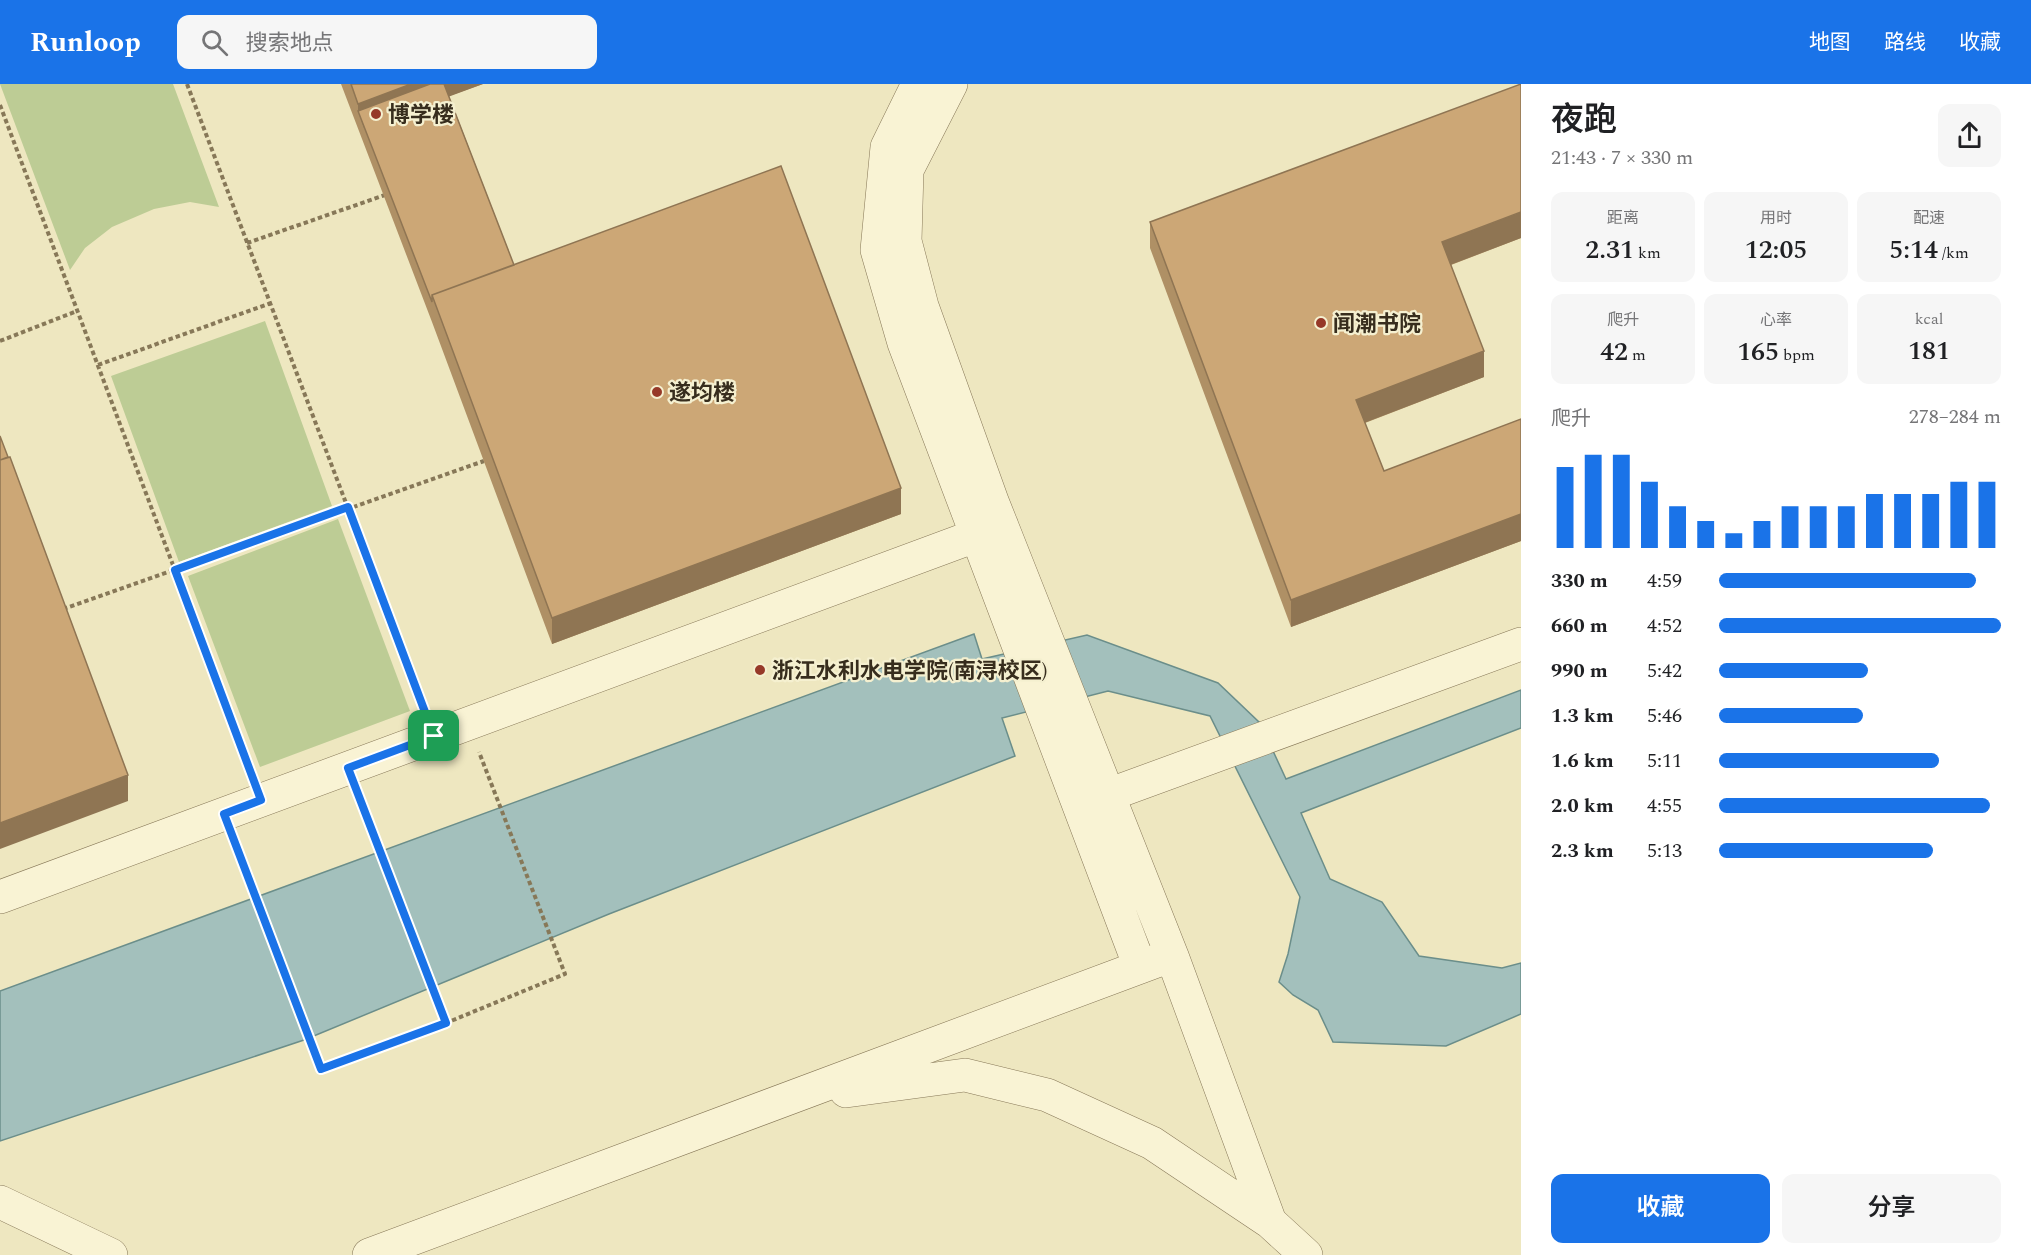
<!DOCTYPE html>
<html lang="zh">
<head>
<meta charset="utf-8">
<style>
	body { margin:0; font-family:Spectral,"Noto Sans SC",serif; background:#f6f6f6; color:#202124; height:100vh; display:flex; flex-direction:column; font-size:22px; white-space:nowrap }
	* { box-sizing:border-box; margin:0 }
	p { font-size:20px; color:#757577 }
	.icon { flex:none; width:33px; height:33px; fill:none; stroke:currentColor; stroke-width:2; stroke-linecap:round; stroke-linejoin:round }
	.map { position:relative; flex:1; overflow:hidden }
	.details { display:flex; flex-direction:column; background:#fff; width:510px }
	.details>* { flex:none }
	.pin { position:absolute; display:grid; place-items:center; width:51px; height:51px; color:#fff; margin:-26px; border-radius:12px; box-shadow:0 3px 9px #0006 }
	.round { display:grid; place-items:center; flex:none; width:63px; height:63px; border-radius:12px; background:#f6f6f6 }
	.summary { display:flex; align-items:center; justify-content:space-between; height:102px; padding:0 30px }
	h1 { font-size:33px; font-weight:600; line-height:45px }
	.stats { display:grid; grid-template-columns:repeat(3,1fr); gap:9px; height:102px; padding:6px 30px }
	.stats div { display:grid; align-content:center; border-radius:12px; background:#f6f6f6; text-align:center }
	.stats b { font-size:26px; font-weight:600 }
	.stats small { font-size:16px; font-weight:400 }
	.stats p { font-size:16px }
	.chart { height:168px; padding:12px 30px }
	.chart p { display:flex; justify-content:space-between }
	.chart svg { width:100%; height:108px; margin-top:6px; stroke:#1a73e8; stroke-width:6 }
	.primary-button { display:flex; gap:12px; margin-top:auto; padding:12px 30px }
	.primary-button a { flex:1; height:69px; border-radius:12px; background:#1a73e8; color:#fff; font-size:24px; font-weight:600; line-height:69px; text-align:center }
	.primary-button a+a { background:#f6f6f6; color:#202124 }
	ul { padding:0 30px; list-style:none; font-size:20px }
	li { display:grid; grid-template-columns:96px 72px 1fr; align-items:center; height:45px }
	li i { height:15px; border-radius:8px; background:#1a73e8 }
	header { display:flex; align-items:center; gap:36px; box-sizing:border-box; height:84px; padding:0 30px; background:#1a73e8; color:#fff }
	header strong { font-size:28px }
	nav { display:flex; gap:33px; margin-inline-start:auto; font-size:21px }
	.search { width:420px; height:54px; background:#f6f6f6; display:flex; align-items:center; gap:15px; box-sizing:border-box; padding:0 21px; border-radius:12px; color:#757577; font-size:22px }
	main { display:flex; flex:1; min-height:0 }
	.map>svg:first-child { display:block }
</style>
</head>
<body>
<header>
<strong>Runloop</strong>
<div class="search"><svg class="icon" aria-label="search" viewBox="0 0 24 24"><circle cx="10" cy="10" r="6"/><path d="M15 15l6 6"/></svg>搜索地点</div>
<nav><a>地图</a><a>路线</a><a>收藏</a></nav>
</header>
<main>
<div class="map">
<svg width="1521" height="1171" viewBox="0 0 1521 1171">
	<rect width="100%" height="100%" fill="#eee7c0"/>
	<path fill="#bdcc95" d="M 0,0 L 173,0 L 219,123 L 190,118 L 154,125 L 112,143 L 85,164 L 70,186 Z
		M 265,237 L 332,422 L 179,478 L 111,292 Z
		M 338,435 L 410,627 L 260,683 L 188,492 Z"/>
	<path fill="#a3c0bc" stroke="#6b8e8a" stroke-width="1.5" d="M 974,550 L 982,575 L 1087,551 L 1218,599 L 1260,639 L 1286,695 L 1521,606 L 1521,644 L 1301,729 L 1330,795 L 1382,818 L 1419,872 L 1502,884 L 1521,879 L 1521,930 L 1446,962 L 1333,958 L 1318,926 L 1293,911 L 1279,898 L 1288,870 L 1300,813 L 1210,632 L 1108,607 L 1002,634 L 1015,672 L 609,830 L 304,956 L 0,1057 L 0,907 Z"/>
	<g fill="none" stroke-linecap="round" stroke-linejoin="round">
		<defs>
			<path id="minor" d="M 918,0 L 887,63 L 877,166 L 904,259 L 1140,883
				M 951,0 L 907,86 L 905,157 L 922,222 L 992,417 L 1172,872 L 1270,1138
				M 1089,718 L 1521,560
				M 0,813 L 1002,442
				M 846,1007 L 965,991 L 1047,1011 L 1152,1059 L 1270,1138 L 1306,1171
				M 0,1118 L 111,1171
				M 369,1171 L 1159,876"/>
		</defs>
		<use href="#minor" stroke="#877858" stroke-width="34"/>
		<path stroke="#877858" stroke-width="4" stroke-dasharray="4.5 3" stroke-linecap="butt" d="M 187,0 L 423,622
			M 0,21 L 250,686
			M 247,159 L 385,111
			M 0,257 L 77,227
			M 98,281 L 271,219
			M 63,525 L 484,377
			M 359,712 L 446,939
			M 235,758 L 321,985 L 446,939 L 565,890 L 479,668"/>
		<use href="#minor" stroke="#f9f3d4" stroke-width="33"/>
	</g>
	<path fill="#af9065" d="M 341,0 L 483,0 L 449,12 L 514,181 L 901,430 L 552,560 L 432,238 Z
		M 1150,138 L 1521,154 L 1451,181 L 1484,293 L 1365,339 L 1384,387 L 1521,335 L 1521,457 L 1291,543 L 1150,164 Z"/>
	<path fill="#8f7553" d="M 411,0 L 483,0 L 364,44 L 358,27 L 358,20 Z
		M 1521,128 L 1521,154 L 1442,184 L 1442,158 Z
		M 1484,267 L 1484,293 L 1356,342 L 1356,316 Z
		M 901,404 L 901,430 L 552,560 L 552,534 Z
		M 1521,430 L 1521,457 L 1291,543 L 1291,516 Z
		M 128,691 L 128,717 L 0,765 L 0,739 Z"/>
	<path fill="#cca776" stroke="#8f7553" stroke-width="1.5" d="M 351,0 L 411,0 L 358,20 Z
		M 430,0 L 444,0 L 514,181 L 432,211 L 432,218 L 358,27 Z
		M 1521,0 L 1521,128 L 1442,158 L 1484,267 L 1356,316 L 1384,387 L 1521,335 L 1521,430 L 1291,516 L 1150,138 Z
		M 781,82 L 901,404 L 552,534 L 432,211 Z
		M 0,352 L 8,373 L 0,376 Z
		M 10,373 L 128,691 L 0,739 L 0,376 Z"/>
	<g fill="none" stroke-linecap="round" stroke-linejoin="round">
		<defs>
			<path id="route" d="M 348,423 L 434,652 L 348,684 L 446,939 L 321,985 L 224,730 L 261,716 L 175,486 Z"/>
		</defs>
		<use href="#route" stroke="#fff" stroke-width="12"/>
		<use href="#route" stroke="#1a73e8" stroke-width="8"/>
	</g>
	<g fill="#963928" stroke="#f5f0d0" stroke-width="2">
		<circle cx="376" cy="30" r="6"/>
		<circle cx="1321" cy="239" r="6"/>
		<circle cx="657" cy="308" r="6"/>
		<circle cx="760" cy="586" r="6"/>
	</g>
	<g text-anchor="middle" stroke-width="4.5" stroke-linejoin="round" paint-order="stroke">
		<g font-size="22" font-weight="bold" fill="#372d1d" stroke="#f5f0d0" text-anchor="start">
			<text x="388" y="38">博学楼</text>
			<text x="1333" y="247">闻潮书院</text>
			<text x="669" y="316">遂均楼</text>
			<text x="772" y="594">浙江水利水电学院(南浔校区)</text>
		</g>
	</g>
</svg>
<div class="pin" style="left:434px;top:652px;background:#1e9e55"><svg class="icon" aria-label="arrive" viewBox="0 0 24 24"><path d="M6 21V4h12l-3 4 3 4H6"/></svg></div>
</div>
<section class="details">
<div class="summary"><div><h1>夜跑</h1><p>21:43 · 7 × 330 m</p></div><a class="round"><svg class="icon" aria-label="share" viewBox="0 0 24 24"><path d="M12 15V3M7 8l5-5 5 5M5 13v7h14v-7"/></svg></a></div>
<div class="stats">
<div><p>距离</p><b>2.31<small> km</small></b></div>
<div><p>用时</p><b>12:05</b></div>
<div><p>配速</p><b>5:14<small> /km</small></b></div>
</div>
<div class="stats">
<div><p>爬升</p><b>42<small> m</small></b></div>
<div><p>心率</p><b>165<small> bpm</small></b></div>
<div><p>kcal</p><b>181</b></div>
</div>
<div class="chart"><p><span>爬升</span>278–284 m</p>
<svg viewBox="0 0 160 44" preserveAspectRatio="none"><path d="M5 44V11M15 44V6M25 44V6M35 44V17M45 44V27M55 44V33M65 44V38M75 44V33M85 44V27M95 44V27M105 44V27M115 44V22M125 44V22M135 44V22M145 44V17M155 44V17"/></svg>
</div>
<ul>
<li><b>330 m</b>4:59<i style="width:91%"></i></li>
<li><b>660 m</b>4:52<i style="width:100%"></i></li>
<li><b>990 m</b>5:42<i style="width:53%"></i></li>
<li><b>1.3 km</b>5:46<i style="width:51%"></i></li>
<li><b>1.6 km</b>5:11<i style="width:78%"></i></li>
<li><b>2.0 km</b>4:55<i style="width:96%"></i></li>
<li><b>2.3 km</b>5:13<i style="width:76%"></i></li>
</ul>
<div class="primary-button"><a>收藏</a><a>分享</a></div>
</section>
</main>
</body>
</html>
